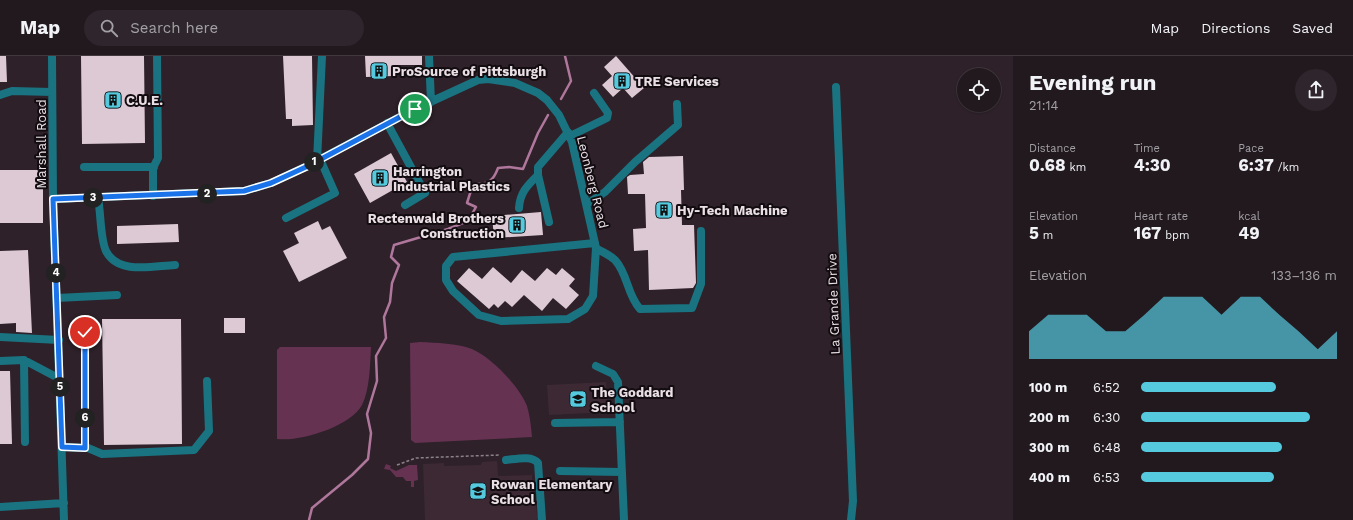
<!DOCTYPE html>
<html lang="en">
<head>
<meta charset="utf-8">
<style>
	body { margin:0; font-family:"Work Sans",sans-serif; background:#2e262c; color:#f1f3f6; height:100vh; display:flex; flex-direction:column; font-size:15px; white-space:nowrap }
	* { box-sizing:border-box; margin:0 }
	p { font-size:13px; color:#a2a0a4 }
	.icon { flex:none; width:22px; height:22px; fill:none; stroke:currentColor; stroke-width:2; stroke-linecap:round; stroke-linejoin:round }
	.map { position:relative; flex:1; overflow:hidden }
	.drawer { display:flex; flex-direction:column; background:#22191f; width:340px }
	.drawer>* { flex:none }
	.tools { position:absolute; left:957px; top:12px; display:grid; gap:8px }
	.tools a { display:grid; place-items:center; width:44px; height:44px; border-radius:50%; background:#22191f; box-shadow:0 1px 3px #0004,0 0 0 1px #3f383d; font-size:20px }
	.pin { position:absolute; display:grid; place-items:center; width:34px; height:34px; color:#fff; margin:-17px; border:2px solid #fff; border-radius:50%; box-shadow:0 1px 4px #0007 }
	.km { position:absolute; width:20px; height:20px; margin:-10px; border-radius:50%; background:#222; color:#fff; font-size:11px; line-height:20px; text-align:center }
	.round { display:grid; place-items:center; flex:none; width:42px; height:42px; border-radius:21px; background:#2e262c }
	.headline { display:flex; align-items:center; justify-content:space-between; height:68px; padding:0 16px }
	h1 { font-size:22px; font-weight:700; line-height:30px }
	.figures { display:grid; grid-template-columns:repeat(3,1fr); gap:6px; height:68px; padding:4px 16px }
	.figures div { display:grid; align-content:center }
	.figures b { font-size:17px; font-weight:700 }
	.figures small { font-size:11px; font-weight:400 }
	.figures p { font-size:11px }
	.chart { height:112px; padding:8px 16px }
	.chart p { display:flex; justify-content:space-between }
	.chart svg { width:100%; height:72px; margin-top:4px; fill:#55cadf; opacity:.7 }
	ul { padding:0 16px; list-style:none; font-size:13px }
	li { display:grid; grid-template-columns:64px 48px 1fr; align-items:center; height:30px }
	li i { height:10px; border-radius:5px; background:#55cadf }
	header { display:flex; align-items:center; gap:24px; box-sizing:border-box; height:56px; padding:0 20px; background:#22191f; border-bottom:1px solid #3f383d }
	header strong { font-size:19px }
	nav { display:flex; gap:22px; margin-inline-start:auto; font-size:14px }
	.search { width:280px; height:36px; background:#2e262c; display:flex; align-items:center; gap:10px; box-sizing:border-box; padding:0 14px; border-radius:22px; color:#a2a0a4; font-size:15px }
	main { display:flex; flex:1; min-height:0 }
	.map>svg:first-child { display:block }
</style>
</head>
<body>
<header>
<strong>Map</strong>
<div class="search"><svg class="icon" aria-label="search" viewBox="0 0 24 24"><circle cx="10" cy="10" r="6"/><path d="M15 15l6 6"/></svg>Search here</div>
<nav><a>Map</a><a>Directions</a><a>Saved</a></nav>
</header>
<main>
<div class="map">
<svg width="1013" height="464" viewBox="0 0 1013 464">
	<rect width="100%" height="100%" fill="#2e2129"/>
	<path fill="#3c2934" d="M 606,326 L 608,356 L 549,359 L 547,329 Z
		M 497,405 L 498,420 L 532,419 L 533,449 L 536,449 L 537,459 L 540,460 L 540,464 L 425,464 L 423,408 L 444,407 L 444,410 L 481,409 L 482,406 Z"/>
	<path fill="#653252" d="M 420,286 C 437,287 456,287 472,293 C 491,301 520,331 527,350 C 530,360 531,370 532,381 L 415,387 L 411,384 L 410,287 Z
		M 280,291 L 371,291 C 370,309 370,333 362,349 C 351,370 301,386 277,383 L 277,294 Z
		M 386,408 L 391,410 L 390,412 L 396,415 L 409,409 L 417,409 L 418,424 L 414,425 L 414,431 L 411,431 L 411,425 L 406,425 L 403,421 L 396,421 L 390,414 L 384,413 Z"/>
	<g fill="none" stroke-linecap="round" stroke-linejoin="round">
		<path stroke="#b0779c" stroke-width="2.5" d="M 561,43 L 571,25 L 565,0
			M 309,464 L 312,452 L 352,419 L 368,403 L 371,377 L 367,358 L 377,325 L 376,300 L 386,282 L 384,261 L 390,246 L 392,227 L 399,209 L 391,201 L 394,189 L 448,173 L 468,165 L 476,151 L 467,147 L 473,128 C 488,128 493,126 498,112 L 509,111 L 523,113 L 538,77 L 548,59"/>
	</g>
	<path fill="#dcc9d4" d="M 0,0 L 6,0 L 7,26 L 0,26 Z
		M 81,0 L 144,0 L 145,87 L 82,88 Z
		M 283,0 L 312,0 L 313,69 L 292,70 L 292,63 L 286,63 Z
		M 365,0 L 422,0 L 422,9 L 393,9 L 393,20 L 366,21 Z
		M 616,0 L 644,32 L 632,42 L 623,32 L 613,41 L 602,29 L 612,20 L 604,11 Z
		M 391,97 L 407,126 L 370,147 L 354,118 Z
		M 683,100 L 684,134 L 681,134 L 682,169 L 694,169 L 696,227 L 693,232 L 649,234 L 648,194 L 634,195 L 633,173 L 646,172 L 645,138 L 628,138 L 627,121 L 630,119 L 644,118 L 643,106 L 649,101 Z
		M 0,114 L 43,114 L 43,167 L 0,167 Z
		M 541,156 L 543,179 L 494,182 L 492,160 Z
		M 318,165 L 322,174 L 330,170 L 347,202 L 299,226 L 283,195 L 299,187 L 294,177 Z
		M 178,168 L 179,186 L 117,188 L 117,170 Z
		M 28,194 L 32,277 L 16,276 L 16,267 L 0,268 L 0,195 Z
		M 493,211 L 511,227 L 522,214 L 535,225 L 547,212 L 556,219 L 562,212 L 575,223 L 569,230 L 579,239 L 566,253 L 553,242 L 542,255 L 524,239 L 512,251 L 505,245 L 498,252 L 494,248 L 489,253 L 457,225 L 469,212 L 482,223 Z
		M 224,262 L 245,262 L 245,277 L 224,277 Z
		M 102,263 L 181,263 L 182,388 L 104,389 Z
		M 0,315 L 10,315 L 12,388 L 0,388 Z"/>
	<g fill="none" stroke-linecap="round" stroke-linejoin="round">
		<path stroke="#8c8188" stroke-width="1.5" stroke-dasharray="3 2" stroke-linecap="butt" d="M 397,409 L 416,402 L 500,399"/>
		<path stroke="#1a7381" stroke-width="8" d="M 52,0 L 53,143 L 64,464
			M 429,0 L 431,46
			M 836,31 L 853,445 L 851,464
			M 0,39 L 12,35 L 52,36
			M 387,67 L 425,137 L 405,149
			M 570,80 L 607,62 L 608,57 L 594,37
			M 317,105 L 322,0
			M 84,111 L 154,111
			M 153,140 L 153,112 L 158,102 L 157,0
			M 98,142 C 101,157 100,182 106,195 C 118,219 153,210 175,209
			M 53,143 L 244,135 L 271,127 L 307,110 L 415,53 L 478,24 L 488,23 L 515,27 L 538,37 L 547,44 L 559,59 L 572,86 L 596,192 L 593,240 L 585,253 L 568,263 L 501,265 L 479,259 L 453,235 L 446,224 L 446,210 L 453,201 L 595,187
			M 587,148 L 605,136 L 635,106 L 678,69 L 677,48
			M 519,152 C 520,136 528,129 538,119
			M 286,162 L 335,137 L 320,103
			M 549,166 L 538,119 L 538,111 L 568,76
			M 596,192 C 602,196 610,199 615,204 C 628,218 627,239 640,253 L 692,252 L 701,228 L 701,175
			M 57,242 L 117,239
			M 85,276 L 85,392
			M 0,281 L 59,284
			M 24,304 L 25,386
			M 0,305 L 24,304 L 60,323
			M 596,310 L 613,318 L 618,326 L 624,464
			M 555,367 L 620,366
			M 62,391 L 88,392 L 102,398 L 194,394 L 209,375 L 207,325
			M 506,404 C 516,403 532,399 538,407 L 542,464
			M 560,415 L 622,416
			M 0,451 L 64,447"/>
	</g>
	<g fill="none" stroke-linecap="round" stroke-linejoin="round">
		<defs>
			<path id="route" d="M 85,276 L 85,392 L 62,391 L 53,143 L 244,135 L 271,127 L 308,110 L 415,53"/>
		</defs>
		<use href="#route" stroke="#fff" stroke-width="8"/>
		<use href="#route" stroke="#1a73e8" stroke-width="5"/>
	</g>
	<defs>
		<symbol id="building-square" viewBox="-11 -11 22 22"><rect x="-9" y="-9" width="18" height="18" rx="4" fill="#55cadf" stroke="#120c10"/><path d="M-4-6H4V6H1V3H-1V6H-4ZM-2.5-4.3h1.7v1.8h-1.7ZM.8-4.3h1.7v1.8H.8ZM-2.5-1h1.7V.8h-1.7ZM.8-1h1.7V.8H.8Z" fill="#111"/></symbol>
		<symbol id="school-square" viewBox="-11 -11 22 22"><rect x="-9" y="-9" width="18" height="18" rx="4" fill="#55cadf" stroke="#120c10"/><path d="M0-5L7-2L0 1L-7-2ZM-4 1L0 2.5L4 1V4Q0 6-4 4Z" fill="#111"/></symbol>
	</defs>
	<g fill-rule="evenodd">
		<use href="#building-square" x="369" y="5" width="20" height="20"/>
		<use href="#building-square" x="612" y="15" width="20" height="20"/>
		<use href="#building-square" x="103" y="34" width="20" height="20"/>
		<use href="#building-square" x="370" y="112" width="20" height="20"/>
		<use href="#building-square" x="654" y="144" width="20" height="20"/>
		<use href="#building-square" x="507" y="159" width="20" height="20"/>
		<use href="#school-square" x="568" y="333" width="20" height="20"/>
		<use href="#school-square" x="468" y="425" width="20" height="20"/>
	</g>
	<g text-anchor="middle" stroke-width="4" stroke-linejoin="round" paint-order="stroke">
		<g font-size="13" font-weight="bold" fill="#e9dfe5" stroke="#120c10" text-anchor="start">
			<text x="392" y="20">ProSource of Pittsburgh</text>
			<text x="635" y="30">TRE Services</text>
			<text x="126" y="49">C.U.E.</text>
			<text x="393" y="120">Harrington<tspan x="393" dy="15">Industrial Plastics</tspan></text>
			<text x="677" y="159">Hy-Tech Machine</text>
			<text x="504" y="167" text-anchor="end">Rectenwald Brothers<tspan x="504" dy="15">Construction</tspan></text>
			<text x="591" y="341">The Goddard<tspan x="591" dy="15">School</tspan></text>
			<text x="491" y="433">Rowan Elementary<tspan x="491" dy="15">School</tspan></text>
		</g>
		<g font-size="13" fill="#e9dfe5" stroke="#120c10">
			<text transform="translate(41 88) rotate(-90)" y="5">Marshall Road</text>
			<text transform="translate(593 126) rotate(76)" y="5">Leonberg Road</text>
			<text transform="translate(833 248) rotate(-92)" y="5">La Grande Drive</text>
		</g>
	</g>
</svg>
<div class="tools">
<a><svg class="icon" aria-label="locate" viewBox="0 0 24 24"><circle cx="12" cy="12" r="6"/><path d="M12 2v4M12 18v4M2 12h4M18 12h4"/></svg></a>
</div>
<div class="pin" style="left:415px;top:53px;background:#1e9e55"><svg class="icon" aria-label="arrive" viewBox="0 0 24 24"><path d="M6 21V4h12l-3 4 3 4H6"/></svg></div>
<div class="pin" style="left:85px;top:276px;background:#d93025"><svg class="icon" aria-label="check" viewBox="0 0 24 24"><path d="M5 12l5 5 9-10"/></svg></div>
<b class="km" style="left:314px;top:106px">1</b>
<b class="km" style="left:207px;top:138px">2</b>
<b class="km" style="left:93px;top:142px">3</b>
<b class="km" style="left:56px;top:217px">4</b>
<b class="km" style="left:60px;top:331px">5</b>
<b class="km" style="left:85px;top:362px">6</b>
</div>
<section class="drawer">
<div class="headline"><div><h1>Evening run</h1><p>21:14</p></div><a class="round"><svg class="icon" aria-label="share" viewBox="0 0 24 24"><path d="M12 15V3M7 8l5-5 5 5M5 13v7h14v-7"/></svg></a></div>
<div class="figures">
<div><p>Distance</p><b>0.68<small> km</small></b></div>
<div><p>Time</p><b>4:30</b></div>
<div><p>Pace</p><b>6:37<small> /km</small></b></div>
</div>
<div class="figures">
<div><p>Elevation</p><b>5<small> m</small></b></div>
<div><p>Heart rate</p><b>167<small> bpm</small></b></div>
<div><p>kcal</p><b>49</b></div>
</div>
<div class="chart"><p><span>Elevation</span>133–136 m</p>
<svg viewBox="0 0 160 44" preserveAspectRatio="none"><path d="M0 44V27L10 17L20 17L30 17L40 27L50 27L60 17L70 6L80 6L90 6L100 17L110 6L120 6L130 17L140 27L150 38L160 27V44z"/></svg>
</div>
<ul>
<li><b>100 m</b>6:52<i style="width:69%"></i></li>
<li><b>200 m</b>6:30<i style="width:86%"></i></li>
<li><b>300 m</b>6:48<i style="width:72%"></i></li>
<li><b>400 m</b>6:53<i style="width:68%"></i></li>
</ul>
</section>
</main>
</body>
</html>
